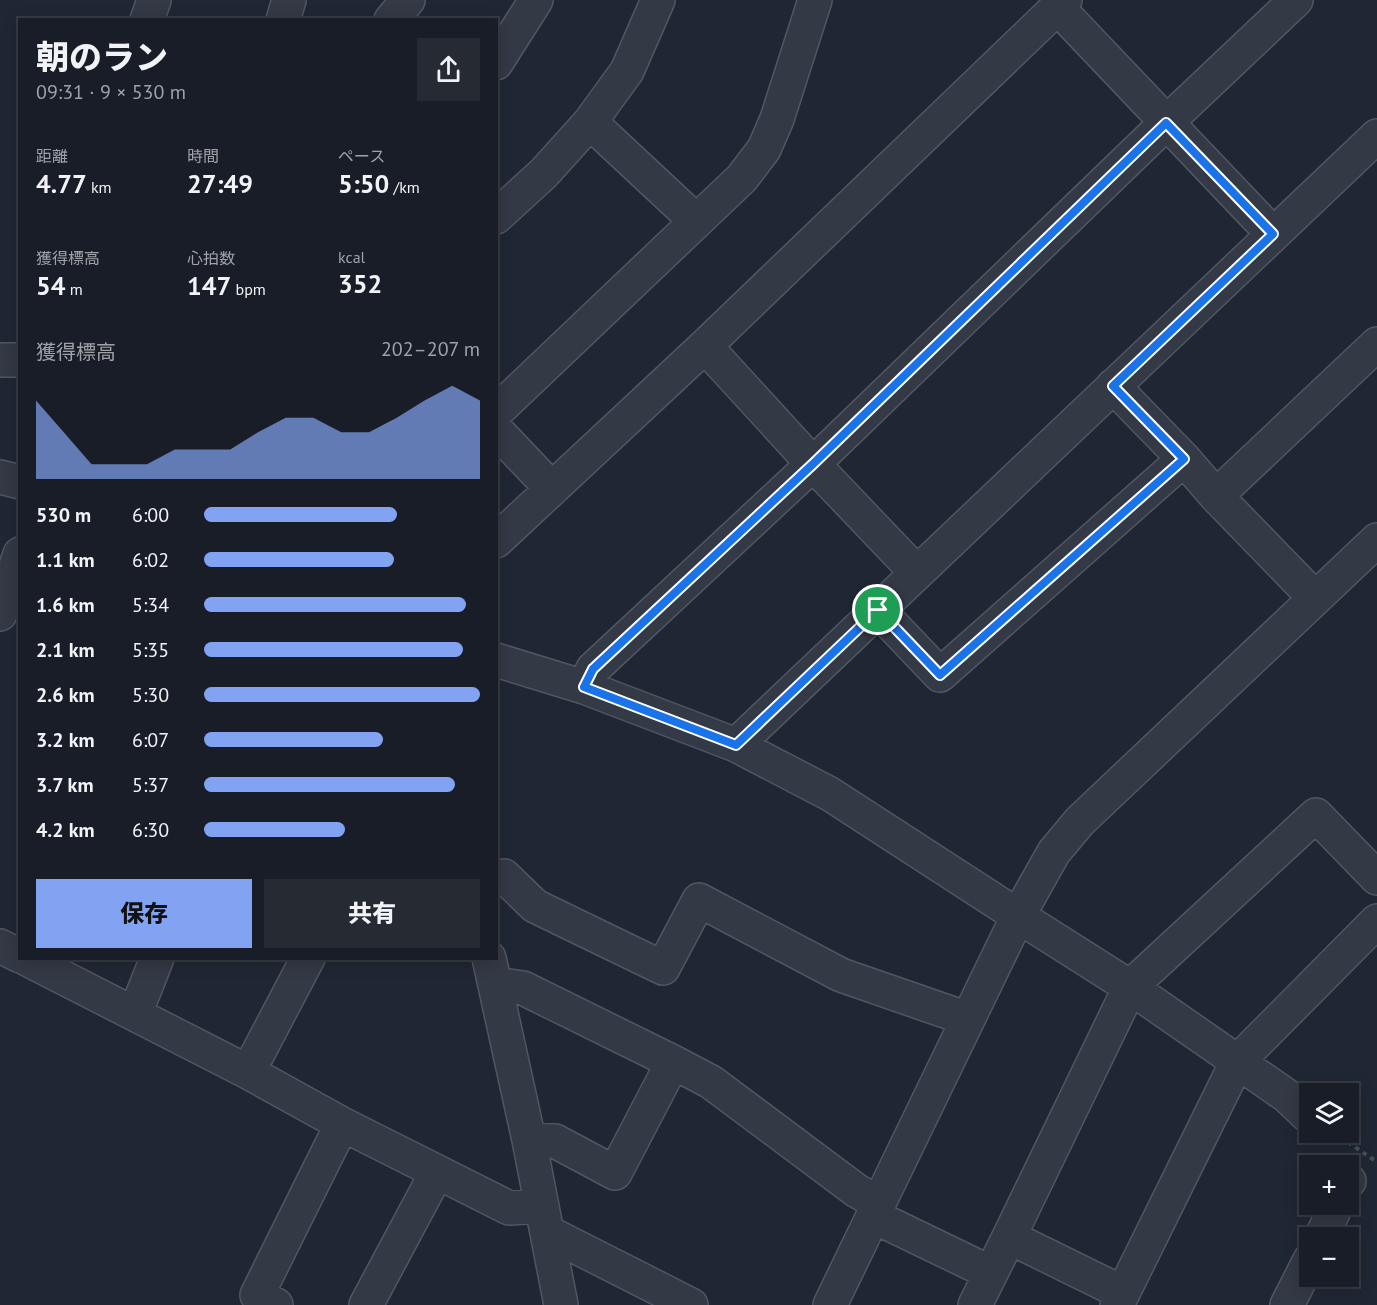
<!DOCTYPE html>
<html lang="ja">
<head>
<meta charset="utf-8">
<style>
	body { margin:0; font-family:"PT Sans","Noto Sans JP",sans-serif; background:#252a33; color:#f1f3f6; height:100vh; display:flex; flex-direction:column; font-size:22px; white-space:nowrap }
	* { box-sizing:border-box; margin:0 }
	p { font-size:20px; color:#9fa2a7 }
	.icon { flex:none; width:33px; height:33px; fill:none; stroke:currentColor; stroke-width:2; stroke-linecap:round; stroke-linejoin:round }
	.map { position:relative; flex:1; overflow:hidden }
	.side { position:absolute; left:18px; top:18px; width:480px; height:942px; display:flex; flex-direction:column; background:#181d27; border-radius:0px; box-shadow:0 3px 15px #0003,0 0 0 2px #363b44 }
	.side>* { flex:none }
	.tools { position:absolute; left:1299px; top:1083px; display:grid; gap:12px }
	.tools a { display:grid; place-items:center; width:60px; height:60px; border-radius:0px; background:#181d27; box-shadow:0 3px 15px #0003,0 0 0 2px #363b44; font-size:30px }
	.pin { position:absolute; display:grid; place-items:center; width:51px; height:51px; color:#fff; margin:-26px; border:3px solid #fff; border-radius:50%; box-shadow:0 2px 6px #0007 }
	.round { display:grid; place-items:center; flex:none; width:63px; height:63px; border-radius:0px; background:#252a33 }
	.overview { display:flex; align-items:center; justify-content:space-between; height:102px; padding:0 18px }
	h1 { font-size:33px; font-weight:800; line-height:45px }
	.figures { display:grid; grid-template-columns:repeat(3,1fr); gap:9px; height:102px; padding:6px 18px }
	.figures div { display:grid; align-content:center }
	.figures b { font-size:26px; font-weight:800 }
	.figures small { font-size:16px; font-weight:400 }
	.figures p { font-size:16px }
	.chart { height:168px; padding:12px 18px }
	.chart p { display:flex; justify-content:space-between }
	.chart svg { width:100%; height:108px; margin-top:6px; fill:#82a3f2; opacity:.7 }
	.cta { display:flex; gap:12px; margin-top:auto; padding:12px 18px }
	.cta a { flex:1; height:69px; border-radius:0px; background:#82a3f2; color:#111; font-size:24px; font-weight:800; line-height:69px; text-align:center }
	.cta a+a { background:#252a33; color:#f1f3f6 }
	ul { padding:0 18px; list-style:none; font-size:20px }
	li { display:grid; grid-template-columns:96px 72px 1fr; align-items:center; height:45px }
	li i { height:15px; border-radius:8px; background:#82a3f2 }
	.map>svg:first-child { display:block }
</style>
</head>
<body>
<div class="map">
<svg width="1377" height="1305" viewBox="0 0 1377 1305">
	<rect width="100%" height="100%" fill="#202734"/>
	<g fill="none" stroke-linecap="round" stroke-linejoin="round">
		<defs>
			<path id="minor" d="M 1057,7 L 1273,234
				M 147,20 L 154,0
				M 283,20 L 289,0
				M 391,20 L 408,0
				M 496,63 L 536,0
				M 590,122 L 627,71 L 658,0
				M 496,217 L 544,173 L 590,122 L 696,221
				M 0,360 L 20,360
				M 496,412 L 742,178 L 764,149 L 777,119 L 815,0
				M 496,430 L 552,489
				M 1184,459 L 1216,496 L 1315,598
				M 0,477 L 20,482
				M 1216,496 L 1377,344
				M 496,541 L 705,346 L 1065,0
				M 917,573 L 813,464 L 1166,123 L 1296,0
				M 878,610 L 940,675 L 1184,459 L 1113,386
				M 0,614 L 20,554
				M 496,660 L 584,687 L 736,745 L 830,794 L 1018,916 L 1054,852 L 1080,821 L 1377,540
				M 584,687 L 593,669 L 813,464 L 705,346
				M 736,745 L 1377,136
				M 496,878 L 504,876 L 535,906 L 663,968 L 699,900 L 841,975 L 968,1019
				M 0,946 L 20,956
				M 25,958 L 248,1072 L 342,1124 L 509,1208 L 542,1206
				M 489,958 L 529,1140 L 561,1305
				M 495,984 L 523,988 L 673,1062
				M 135,1014 L 157,958
				M 248,1072 L 308,958
				M 529,1140 L 555,1141 L 615,1173 L 673,1062 L 711,1082 L 857,1191 L 879,1203 L 873,1216
				M 1348,1182 L 1349,1181
				M 879,1203 L 1018,916 L 1130,987 L 1287,1096 L 1307,1115
				M 547,1232 L 691,1305
				M 1009,1237 L 1130,987 L 1316,815 L 1377,878
				M 1321,1238 L 1337,1204
				M 276,1305 L 257,1295 L 342,1124
				M 366,1305 L 437,1172
				M 830,1305 L 873,1216 L 991,1273
				M 975,1305 L 1009,1237 L 1123,1293
				M 1117,1305 L 1237,1062 L 1377,921
				M 1287,1305 L 1310,1260"/>
		</defs>
		<use href="#minor" stroke="#515663" stroke-width="36"/>
		<path stroke="#415155" stroke-width="4" stroke-dasharray="4.5 4.5" stroke-linecap="butt" d="M 1333,1132 L 1377,1162"/>
		<use href="#minor" stroke="#333945" stroke-width="33"/>
	</g>
	<g fill="none" stroke-linecap="round" stroke-linejoin="round">
		<defs>
			<path id="route" d="M 1166,123 L 1273,234 L 1113,386 L 1184,459 L 940,675 L 878,610 L 736,745 L 584,687 L 593,669 L 813,464 Z"/>
		</defs>
		<use href="#route" stroke="#fff" stroke-width="12"/>
		<use href="#route" stroke="#1a73e8" stroke-width="8"/>
	</g>
</svg>
<div class="tools">
<a><svg class="icon" aria-label="layers" viewBox="0 0 24 24"><path d="M12 4l9 5-9 5-9-5zM3 14l9 5 9-5"/></svg></a>
<a>+</a>
<a>−</a>
</div>
<div class="pin" style="left:878px;top:610px;background:#1e9e55"><svg class="icon" aria-label="arrive" viewBox="0 0 24 24"><path d="M6 21V4h12l-3 4 3 4H6"/></svg></div>
<section class="side">
<div class="overview"><div><h1>朝のラン</h1><p>09:31 · 9 × 530 m</p></div><a class="round"><svg class="icon" aria-label="share" viewBox="0 0 24 24"><path d="M12 15V3M7 8l5-5 5 5M5 13v7h14v-7"/></svg></a></div>
<div class="figures">
<div><p>距離</p><b>4.77<small> km</small></b></div>
<div><p>時間</p><b>27:49</b></div>
<div><p>ペース</p><b>5:50<small> /km</small></b></div>
</div>
<div class="figures">
<div><p>獲得標高</p><b>54<small> m</small></b></div>
<div><p>心拍数</p><b>147<small> bpm</small></b></div>
<div><p>kcal</p><b>352</b></div>
</div>
<div class="chart"><p><span>獲得標高</span>202–207 m</p>
<svg viewBox="0 0 160 44" preserveAspectRatio="none"><path d="M0 44V12L10 25L20 38L30 38L40 38L50 32L60 32L70 32L80 25L90 19L100 19L110 25L120 25L130 19L140 12L150 6L160 12V44z"/></svg>
</div>
<ul>
<li><b>530 m</b>6:00<i style="width:70%"></i></li>
<li><b>1.1 km</b>6:02<i style="width:69%"></i></li>
<li><b>1.6 km</b>5:34<i style="width:95%"></i></li>
<li><b>2.1 km</b>5:35<i style="width:94%"></i></li>
<li><b>2.6 km</b>5:30<i style="width:100%"></i></li>
<li><b>3.2 km</b>6:07<i style="width:65%"></i></li>
<li><b>3.7 km</b>5:37<i style="width:91%"></i></li>
<li><b>4.2 km</b>6:30<i style="width:51%"></i></li>
</ul>
<div class="cta"><a>保存</a><a>共有</a></div>
</section>
</div>
</body>
</html>
